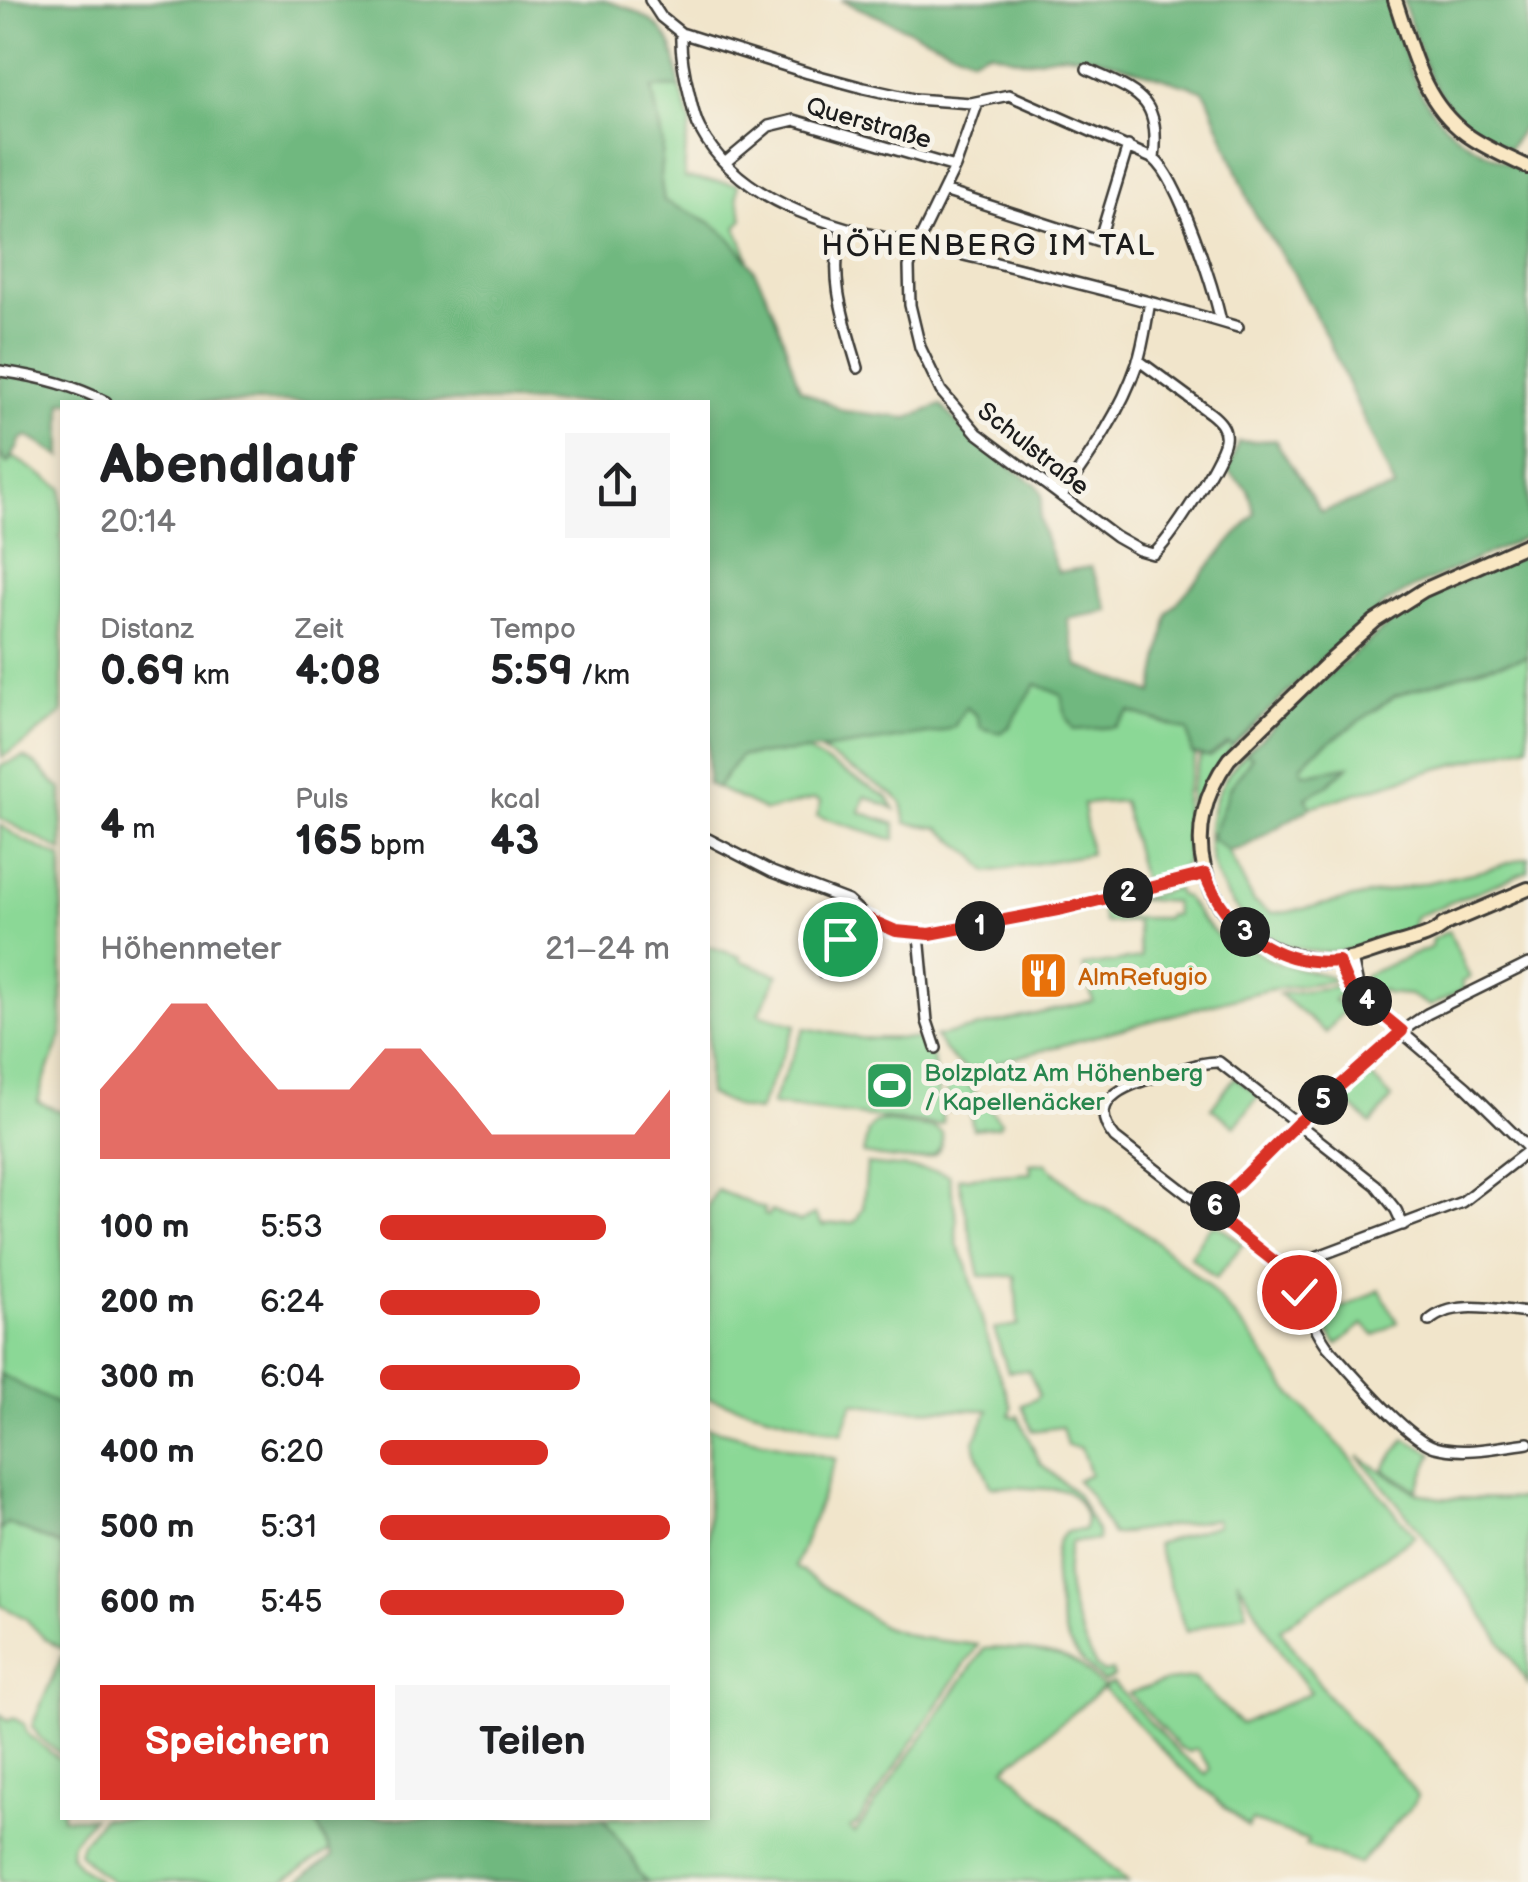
<!DOCTYPE html>
<html lang="de">
<head>
<meta charset="utf-8">
<style>
	body { margin:0; font-family:"Balsamiq Sans",sans-serif; background:#f6f6f6; color:#202124; height:100vh; display:flex; flex-direction:column; font-size:38px; white-space:nowrap }
	* { box-sizing:border-box; margin:0 }
	p { font-size:32px; color:#757577 }
	.icon { flex:none; width:55px; height:55px; fill:none; stroke:currentColor; stroke-width:2; stroke-linecap:round; stroke-linejoin:round }
	.map { position:relative; flex:1; overflow:hidden }
	.panel { position:absolute; left:60px; top:400px; width:650px; height:1420px; display:flex; flex-direction:column; background:#fff; border-radius:0px; box-shadow:0 5px 15px #0003 }
	.panel>* { flex:none }
	.pin { position:absolute; display:grid; place-items:center; width:85px; height:85px; color:#fff; margin:-42px; border:5px solid #fff; border-radius:50%; box-shadow:0 2px 10px #0007 }
	.km { position:absolute; width:50px; height:50px; margin:-25px; border-radius:50%; background:#222; color:#fff; font-size:28px; line-height:50px; text-align:center }
	.round { display:grid; place-items:center; flex:none; width:105px; height:105px; border-radius:0px; background:#f6f6f6 }
	.headline { display:flex; align-items:center; justify-content:space-between; height:170px; padding:0 40px }
	h1 { font-size:55px; font-weight:600; line-height:75px }
	.metrics { display:grid; grid-template-columns:repeat(3,1fr); gap:15px; height:170px; padding:10px 40px }
	.metrics div { display:grid; align-content:center }
	.metrics b { font-size:42px; font-weight:600 }
	.metrics small { font-size:28px; font-weight:400 }
	.metrics p { font-size:28px }
	.chart { height:280px; padding:20px 40px }
	.chart p { display:flex; justify-content:space-between }
	.chart svg { width:100%; height:180px; margin-top:10px; fill:#d93025; opacity:.7 }
	.action { display:flex; gap:20px; margin-top:auto; padding:20px 40px }
	.action a { flex:1; height:115px; border-radius:0px; background:#d93025; color:#fff; font-size:40px; font-weight:600; line-height:115px; text-align:center }
	.action a+a { background:#f6f6f6; color:#202124 }
	ul { padding:0 40px; list-style:none; font-size:32px }
	li { display:grid; grid-template-columns:160px 120px 1fr; align-items:center; height:75px }
	li i { height:25px; border-radius:12px; background:#d93025 }
	.map>svg:first-child { display:block }
</style>
</head>
<body>
<div class="map">
<svg width="1528" height="1882" viewBox="0 0 1528 1882">
	<rect width="100%" height="100%" fill="#f7f3e8"/>
	<filter id="ink" filterUnits="userSpaceOnUse"><feTurbulence type="fractalNoise" baseFrequency=".01" numOctaves="2"/><feDisplacementMap in="SourceGraphic" scale="20" xChannelSelector="R" yChannelSelector="G"/><feConvolveMatrix kernelMatrix="1 2 1 2 8 2 1 2 1" color-interpolation-filters="sRGB"/></filter>
	<filter id="wash" filterUnits="userSpaceOnUse"><feTurbulence type="fractalNoise" baseFrequency=".0048" numOctaves="4" result="noise"/><feDisplacementMap in="SourceGraphic" scale="40" xChannelSelector="R" yChannelSelector="G"/><feGaussianBlur stdDeviation="2.25" result="paint"/><feColorMatrix in="noise" values="0 0 0 0 0 0 0 0 0 0 0 0 0 0 0 0 0 1.4 0 .05"/><feComposite in="paint" operator="in"/></filter>
	<g filter="url(#wash)">
		<rect width="100%" height="100%" fill="#f1e5cb"/>
		<path fill="#8bd896" stroke="#547a59" stroke-width="2.5" d="M 680,87 L 691,124 L 686,143 L 684,178 L 738,184 L 737,197 L 743,218 L 736,227 L 749,259 L 714,225 L 664,201 L 660,176 L 663,145 L 651,88 Z
			M 0,453 L 7,464 L 13,457 L 62,488 L 62,533 L 60,538 L 62,539 L 62,713 L 26,742 L 2,757 Z
			M 1528,657 L 1528,745 L 1430,771 L 1311,807 L 1306,797 L 1325,787 L 1348,766 C 1333,767 1316,776 1302,772 L 1301,766 L 1315,752 L 1395,696 L 1484,667 Z
			M 1036,684 L 1061,694 L 1066,717 L 1115,727 L 1130,712 L 1189,731 L 1192,754 L 1196,755 L 1185,794 L 1187,861 C 1179,875 1158,877 1143,882 L 1123,801 L 1083,804 L 1090,854 L 988,872 L 975,857 L 939,828 L 906,823 L 902,803 L 894,795 L 819,750 L 829,749 L 966,707 L 977,716 L 1009,727 Z
			M 1229,743 L 1233,746 L 1214,771 L 1200,801 L 1193,857 L 1190,790 L 1201,756 L 1210,757 Z
			M 807,751 L 887,797 L 895,809 L 865,796 L 860,812 L 895,824 L 895,840 L 817,816 L 821,802 L 815,799 L 766,811 L 717,788 L 740,756 Z
			M 1246,753 L 1252,757 L 1230,788 L 1212,838 L 1228,851 L 1254,902 L 1271,913 L 1288,912 L 1486,870 L 1528,857 L 1528,871 L 1415,917 L 1412,928 L 1407,931 C 1379,942 1349,954 1318,952 C 1257,948 1203,889 1209,827 C 1212,797 1226,773 1246,753 Z
			M 23,757 C 38,762 49,780 62,790 L 62,851 L 0,818 L 0,766 Z
			M 0,825 L 25,841 L 62,858 L 62,1036 L 43,1083 L 38,1102 L 62,1112 L 62,1407 L 0,1374 Z
			M 1176,888 L 1179,895 L 1185,897 L 1202,920 L 1228,946 L 1233,939 L 1277,963 L 1330,976 L 1333,981 L 1267,990 L 1243,996 L 970,1070 C 954,1065 945,1050 935,1037 L 1093,1001 L 1083,966 L 1141,958 L 1136,921 L 1107,923 L 1104,922 L 1101,909 L 1120,903 L 1120,918 L 1166,918 L 1167,915 L 1175,915 L 1174,902 L 1136,899 Z
			M 1449,931 L 1470,978 L 1462,982 L 1464,989 L 1430,1006 L 1410,995 L 1385,993 L 1384,990 L 1379,992 L 1367,990 L 1364,983 L 1365,975 L 1427,949 L 1431,947 L 1432,939 Z
			M 708,946 L 741,957 L 740,960 L 778,975 L 759,1014 L 796,1025 L 758,1111 L 739,1108 L 708,1094 Z
			M 1338,986 L 1342,991 L 1334,1000 L 1345,1009 L 1326,1033 L 1279,994 Z
			M 805,1028 L 860,1038 L 926,1039 L 933,1058 L 943,1123 L 937,1125 L 771,1105 Z
			M 953,1074 L 961,1076 L 1001,1122 L 999,1126 L 973,1129 L 969,1107 L 948,1111 L 946,1078 Z
			M 1370,1075 L 1392,1098 L 1371,1124 L 1342,1098 Z
			M 1235,1077 L 1259,1096 L 1235,1126 L 1211,1108 Z
			M 882,1121 L 935,1128 L 942,1133 C 946,1174 889,1157 863,1154 L 868,1131 L 874,1123 Z
			M 1045,1163 L 1071,1187 L 1090,1201 L 1136,1226 L 1153,1239 L 1207,1285 L 1251,1336 L 1287,1389 L 1343,1449 L 1415,1536 L 1280,1629 L 1329,1697 L 1408,1783 L 1417,1796 L 1415,1802 L 1359,1864 L 1306,1846 L 1308,1840 L 1252,1821 L 1248,1827 L 1178,1766 L 1103,1688 L 1005,1768 L 1128,1882 L 648,1882 C 637,1874 636,1864 629,1853 C 620,1841 611,1831 604,1818 L 708,1818 L 708,1428 L 836,1459 L 795,1567 L 884,1627 L 919,1638 L 978,1645 L 857,1824 L 850,1828 L 855,1833 L 984,1649 C 1005,1646 1061,1653 1079,1665 C 1088,1671 1094,1681 1103,1687 L 1113,1683 L 1181,1755 L 1206,1774 L 1210,1769 L 1209,1766 L 1196,1749 L 1189,1752 L 1179,1747 L 1129,1693 L 1167,1681 L 1193,1678 L 1241,1724 L 1311,1692 L 1282,1654 L 1237,1578 L 1247,1612 L 1186,1632 L 1156,1544 L 1217,1525 L 1216,1519 L 1112,1535 L 1091,1497 L 1077,1480 L 1090,1474 L 1081,1448 L 1067,1446 L 1062,1427 L 1032,1431 L 1022,1405 L 1036,1399 L 1039,1395 L 1028,1370 L 1008,1372 L 994,1329 L 1018,1325 L 1015,1276 L 980,1276 L 958,1178 L 1031,1173 L 1030,1164 Z
			M 867,1164 L 936,1171 L 949,1175 L 957,1221 L 956,1235 L 958,1247 L 967,1265 L 993,1360 L 1012,1407 L 1010,1415 L 1016,1418 L 1018,1416 L 1040,1463 L 1077,1494 L 1097,1531 L 1098,1540 L 1071,1542 C 1058,1586 1077,1628 1096,1667 L 1104,1673 L 1112,1671 L 1114,1677 L 1103,1682 C 1090,1669 1074,1656 1067,1639 C 1059,1621 1044,1541 1067,1532 C 1072,1530 1077,1531 1083,1530 C 1091,1516 1078,1497 1065,1490 L 991,1486 L 976,1451 L 974,1441 L 989,1410 L 898,1409 L 853,1403 L 842,1434 L 708,1398 L 708,1205 L 717,1190 L 765,1209 L 764,1214 L 768,1216 L 771,1211 L 800,1222 L 815,1214 L 823,1226 L 828,1224 L 855,1222 L 863,1208 Z
			M 1213,1225 L 1220,1227 L 1243,1244 L 1216,1278 L 1190,1256 L 1207,1230 Z
			M 1380,1290 L 1397,1322 L 1375,1336 L 1363,1324 L 1337,1345 L 1319,1319 Z
			M 1405,1439 L 1433,1453 L 1417,1490 L 1383,1469 Z
			M 1358,1456 L 1418,1493 L 1439,1498 L 1528,1499 L 1528,1684 C 1478,1603 1420,1528 1358,1456 Z
			M 7,1523 L 62,1546 L 62,1649 L 45,1639 L 25,1618 L 0,1605 L 0,1531 Z
			M 62,1655 L 62,1755 L 40,1738 L 32,1726 Z
			M 0,1714 L 8,1720 L 13,1718 L 24,1724 L 27,1733 L 32,1738 L 62,1761 L 62,1818 L 92,1818 L 72,1843 L 71,1856 L 78,1865 L 100,1882 L 0,1882 Z
			M 102,1818 L 314,1818 L 330,1851 L 281,1882 L 113,1882 L 96,1870 L 79,1853 L 82,1843 Z"/>
		<path fill="#70b87f" stroke="#466a4e" stroke-width="2.5" d="M 0,0 L 601,0 C 628,6 661,19 672,47 C 676,59 678,74 680,87 L 652,88 L 663,145 L 660,176 L 664,201 C 680,209 699,215 714,225 C 765,261 780,333 800,389 L 844,411 L 908,418 L 941,405 L 972,440 L 1037,485 C 1046,498 1040,503 1040,517 C 1041,532 1053,557 1058,572 L 1091,567 L 1109,611 L 1067,619 L 1078,666 L 1153,693 L 1168,613 L 1255,514 L 1248,490 L 1228,471 L 1238,442 L 1275,440 L 1321,512 L 1395,488 L 1328,340 L 1293,272 L 1255,216 L 1208,98 L 1202,90 L 1095,57 L 1064,54 L 1026,61 L 988,51 L 972,58 L 841,0 L 1388,0 C 1404,52 1416,109 1465,141 C 1485,154 1507,163 1528,173 L 1528,536 L 1415,587 L 1388,602 L 1324,657 L 1233,746 L 1228,743 L 1209,757 L 1192,754 L 1188,731 L 1130,712 L 1115,727 L 1074,730 L 1066,717 L 1061,695 L 1036,684 L 1009,727 L 1000,733 L 981,728 L 977,716 L 966,707 L 954,727 L 940,732 L 829,749 L 740,756 L 717,788 L 708,784 L 708,402 L 62,402 L 62,457 L 27,436 L 20,440 L 18,447 L 7,464 L 0,453 Z
			M 1403,0 L 1528,0 L 1528,127 L 1524,126 L 1509,149 C 1435,116 1426,72 1403,0 Z
			M 1528,553 L 1528,657 L 1484,667 L 1395,696 L 1315,752 L 1301,766 L 1302,772 L 1308,774 L 1349,766 L 1325,787 L 1306,797 L 1311,807 L 1243,848 L 1228,851 L 1211,838 L 1230,788 L 1252,757 L 1246,753 L 1315,686 L 1408,608 L 1454,585 Z
			M 0,1374 L 62,1407 L 62,1546 L 7,1523 L 0,1531 Z
			M 314,1818 L 604,1818 C 611,1831 620,1841 629,1853 C 636,1864 637,1874 648,1882 L 296,1882 L 333,1856 Z"/>
	</g>
	<g filter="url(#ink)">
		<g fill="none" stroke-linecap="round" stroke-linejoin="round">
			<defs>
				<path id="street" d="M 650,0 L 661,17 L 681,33 L 808,73 L 864,88 L 914,99 L 971,103 L 1009,95 L 1154,159 C 1179,179 1213,287 1221,321
					M 681,33 C 680,53 684,73 689,93 C 692,105 694,118 700,129 C 750,224 888,236 981,259 C 1067,281 1153,301 1238,327
					M 1087,69 C 1137,93 1161,96 1154,159
					M 978,102 L 955,167 L 918,243 L 909,267 L 910,305 L 920,347 L 941,391 L 977,433 L 1116,537 L 1139,550 L 1153,554 C 1168,545 1223,457 1225,440 C 1227,428 1219,420 1210,413 L 1138,360
					M 726,162 L 769,126 L 794,120 L 955,167
					M 944,191 L 1099,241 L 1128,146
					M 842,228 C 828,277 844,320 858,368
					M 0,371 C 37,376 74,385 106,402
					M 1062,495 C 1091,454 1121,412 1137,364 C 1144,344 1146,322 1150,302
					M 708,839 L 772,872 L 848,901 L 872,923 L 896,931 L 919,935 L 949,932 L 1049,912 L 1205,874
					M 919,935 L 927,1021 L 936,1048
					M 1352,958 L 1360,995
					M 1338,961 L 1349,987 L 1466,1087 L 1528,1148
					M 822,972 L 840,939 L 866,918
					M 1210,1211 L 1298,1123 L 1402,1031 L 1427,1014 L 1528,964
					M 1403,1225 L 1396,1210 L 1376,1185 L 1219,1062 C 1204,1061 1188,1068 1173,1072 C 1144,1080 1078,1094 1115,1138 L 1284,1269 C 1302,1293 1310,1323 1328,1347 C 1351,1372 1406,1438 1435,1447 C 1464,1455 1499,1447 1528,1443
					M 1284,1269 L 1462,1202 L 1528,1151
					M 1429,1321 C 1453,1299 1498,1310 1528,1313"/>
				<path id="secondary" d="M 1395,0 C 1412,50 1422,101 1466,134 C 1485,148 1507,157 1528,167
					M 1447,923 C 1432,936 1417,939 1398,944 C 1373,950 1350,963 1323,962 C 1308,961 1293,956 1279,951 C 1197,918 1178,828 1229,759 L 1330,661 L 1375,621 L 1424,590 L 1528,544
					M 1443,925 L 1528,889"/>
			</defs>
			<use href="#street" stroke="#3c3a36" stroke-width="14"/>
			<use href="#secondary" stroke="#3c3a36" stroke-width="18"/>
			<use href="#street" stroke="#fff" stroke-width="9"/>
			<use href="#secondary" stroke="#f9e7c3" stroke-width="12"/>
		</g>
	</g>
	<g fill="none" stroke-linecap="round" stroke-linejoin="round" filter="url(#ink)">
		<defs>
			<path id="route" d="M 840,939 L 866,918 L 896,931 L 930,934 L 1063,909 L 1205,874 C 1226,929 1277,967 1338,961 L 1349,987 L 1402,1031 L 1298,1123 L 1210,1211 L 1284,1269 L 1299,1292"/>
		</defs>
		<use href="#route" stroke="#fff" stroke-width="20"/>
		<use href="#route" stroke="#d93025" stroke-width="12"/>
	</g>
	<defs>
		<symbol id="restaurant-square" viewBox="-11 -11 22 22"><rect x="-9" y="-9" width="18" height="18" rx="4" fill="#e8710a" stroke="#f7f3e8"/><path d="M-5-6h1v4h1v-4h1v4h1v-4h1v5L-1.5 .5V6h-2V.5L-5-1ZM5-6V6H3V1.5H1.5Q1.5-4 5-6Z" fill="#fff"/></symbol>
		<symbol id="stadium-square" viewBox="-11 -11 22 22"><rect x="-9" y="-9" width="18" height="18" rx="4" fill="#2e9e5b" stroke="#f7f3e8"/><path d="M0-5a6.5 5 0 1 0 0 10a6.5 5 0 1 0 0-10ZM-3.5-1.8h7v3.6h-7Z" fill="#fff"/></symbol>
	</defs>
	<g fill-rule="evenodd">
		<use href="#restaurant-square" x="1016" y="948" width="55" height="55"/>
		<use href="#stadium-square" x="862" y="1058" width="55" height="55"/>
	</g>
	<g text-anchor="middle" stroke-width="10" stroke-linejoin="round" paint-order="stroke">
		<g font-size="25" fill="#1c1c1c" stroke="#f7f3e8">
			<text transform="translate(869 122) rotate(16)" y="9">Querstraße</text>
			<text transform="translate(1034 448) rotate(38)" y="9">Schulstraße</text>
		</g>
		<g font-size="25" fill="#c56008" stroke="#f7f3e8" text-anchor="start">
			<text x="1078" y="985">AlmRefugio</text>
		</g>
		<g font-size="25" fill="#27864d" stroke="#f7f3e8" text-anchor="start">
			<text x="924" y="1081">Bolzplatz Am Höhenberg<tspan x="924" dy="29">/ Kapellenäcker</tspan></text>
		</g>
		<g font-size="30" letter-spacing="2.5" fill="#1c1c1c" stroke="#f7f3e8">
			<text x="989" y="255">HÖHENBERG IM TAL</text>
		</g>
	</g>
</svg>
<div class="pin" style="left:840px;top:939px;background:#1e9e55"><svg class="icon" aria-label="arrive" viewBox="0 0 24 24"><path d="M6 21V4h12l-3 4 3 4H6"/></svg></div>
<div class="pin" style="left:1299px;top:1292px;background:#d93025"><svg class="icon" aria-label="check" viewBox="0 0 24 24"><path d="M5 12l5 5 9-10"/></svg></div>
<b class="km" style="left:980px;top:926px">1</b>
<b class="km" style="left:1128px;top:893px">2</b>
<b class="km" style="left:1245px;top:932px">3</b>
<b class="km" style="left:1367px;top:1001px">4</b>
<b class="km" style="left:1323px;top:1100px">5</b>
<b class="km" style="left:1215px;top:1206px">6</b>
<section class="panel">
<div class="headline"><div><h1>Abendlauf</h1><p>20:14</p></div><a class="round"><svg class="icon" aria-label="share" viewBox="0 0 24 24"><path d="M12 15V3M7 8l5-5 5 5M5 13v7h14v-7"/></svg></a></div>
<div class="metrics">
<div><p>Distanz</p><b>0.69<small> km</small></b></div>
<div><p>Zeit</p><b>4:08</b></div>
<div><p>Tempo</p><b>5:59<small> /km</small></b></div>
</div>
<div class="metrics">
<div><b>4<small> m</small></b></div>
<div><p>Puls</p><b>165<small> bpm</small></b></div>
<div><p>kcal</p><b>43</b></div>
</div>
<div class="chart"><p><span>Höhenmeter</span>21–24 m</p>
<svg viewBox="0 0 160 44" preserveAspectRatio="none"><path d="M0 44V27L10 17L20 6L30 6L40 17L50 27L60 27L70 27L80 17L90 17L100 27L110 38L120 38L130 38L140 38L150 38L160 27V44z"/></svg>
</div>
<ul>
<li><b>100 m</b>5:53<i style="width:78%"></i></li>
<li><b>200 m</b>6:24<i style="width:55%"></i></li>
<li><b>300 m</b>6:04<i style="width:69%"></i></li>
<li><b>400 m</b>6:20<i style="width:58%"></i></li>
<li><b>500 m</b>5:31<i style="width:100%"></i></li>
<li><b>600 m</b>5:45<i style="width:84%"></i></li>
</ul>
<div class="action"><a>Speichern</a><a>Teilen</a></div>
</section>
</div>
</body>
</html>
